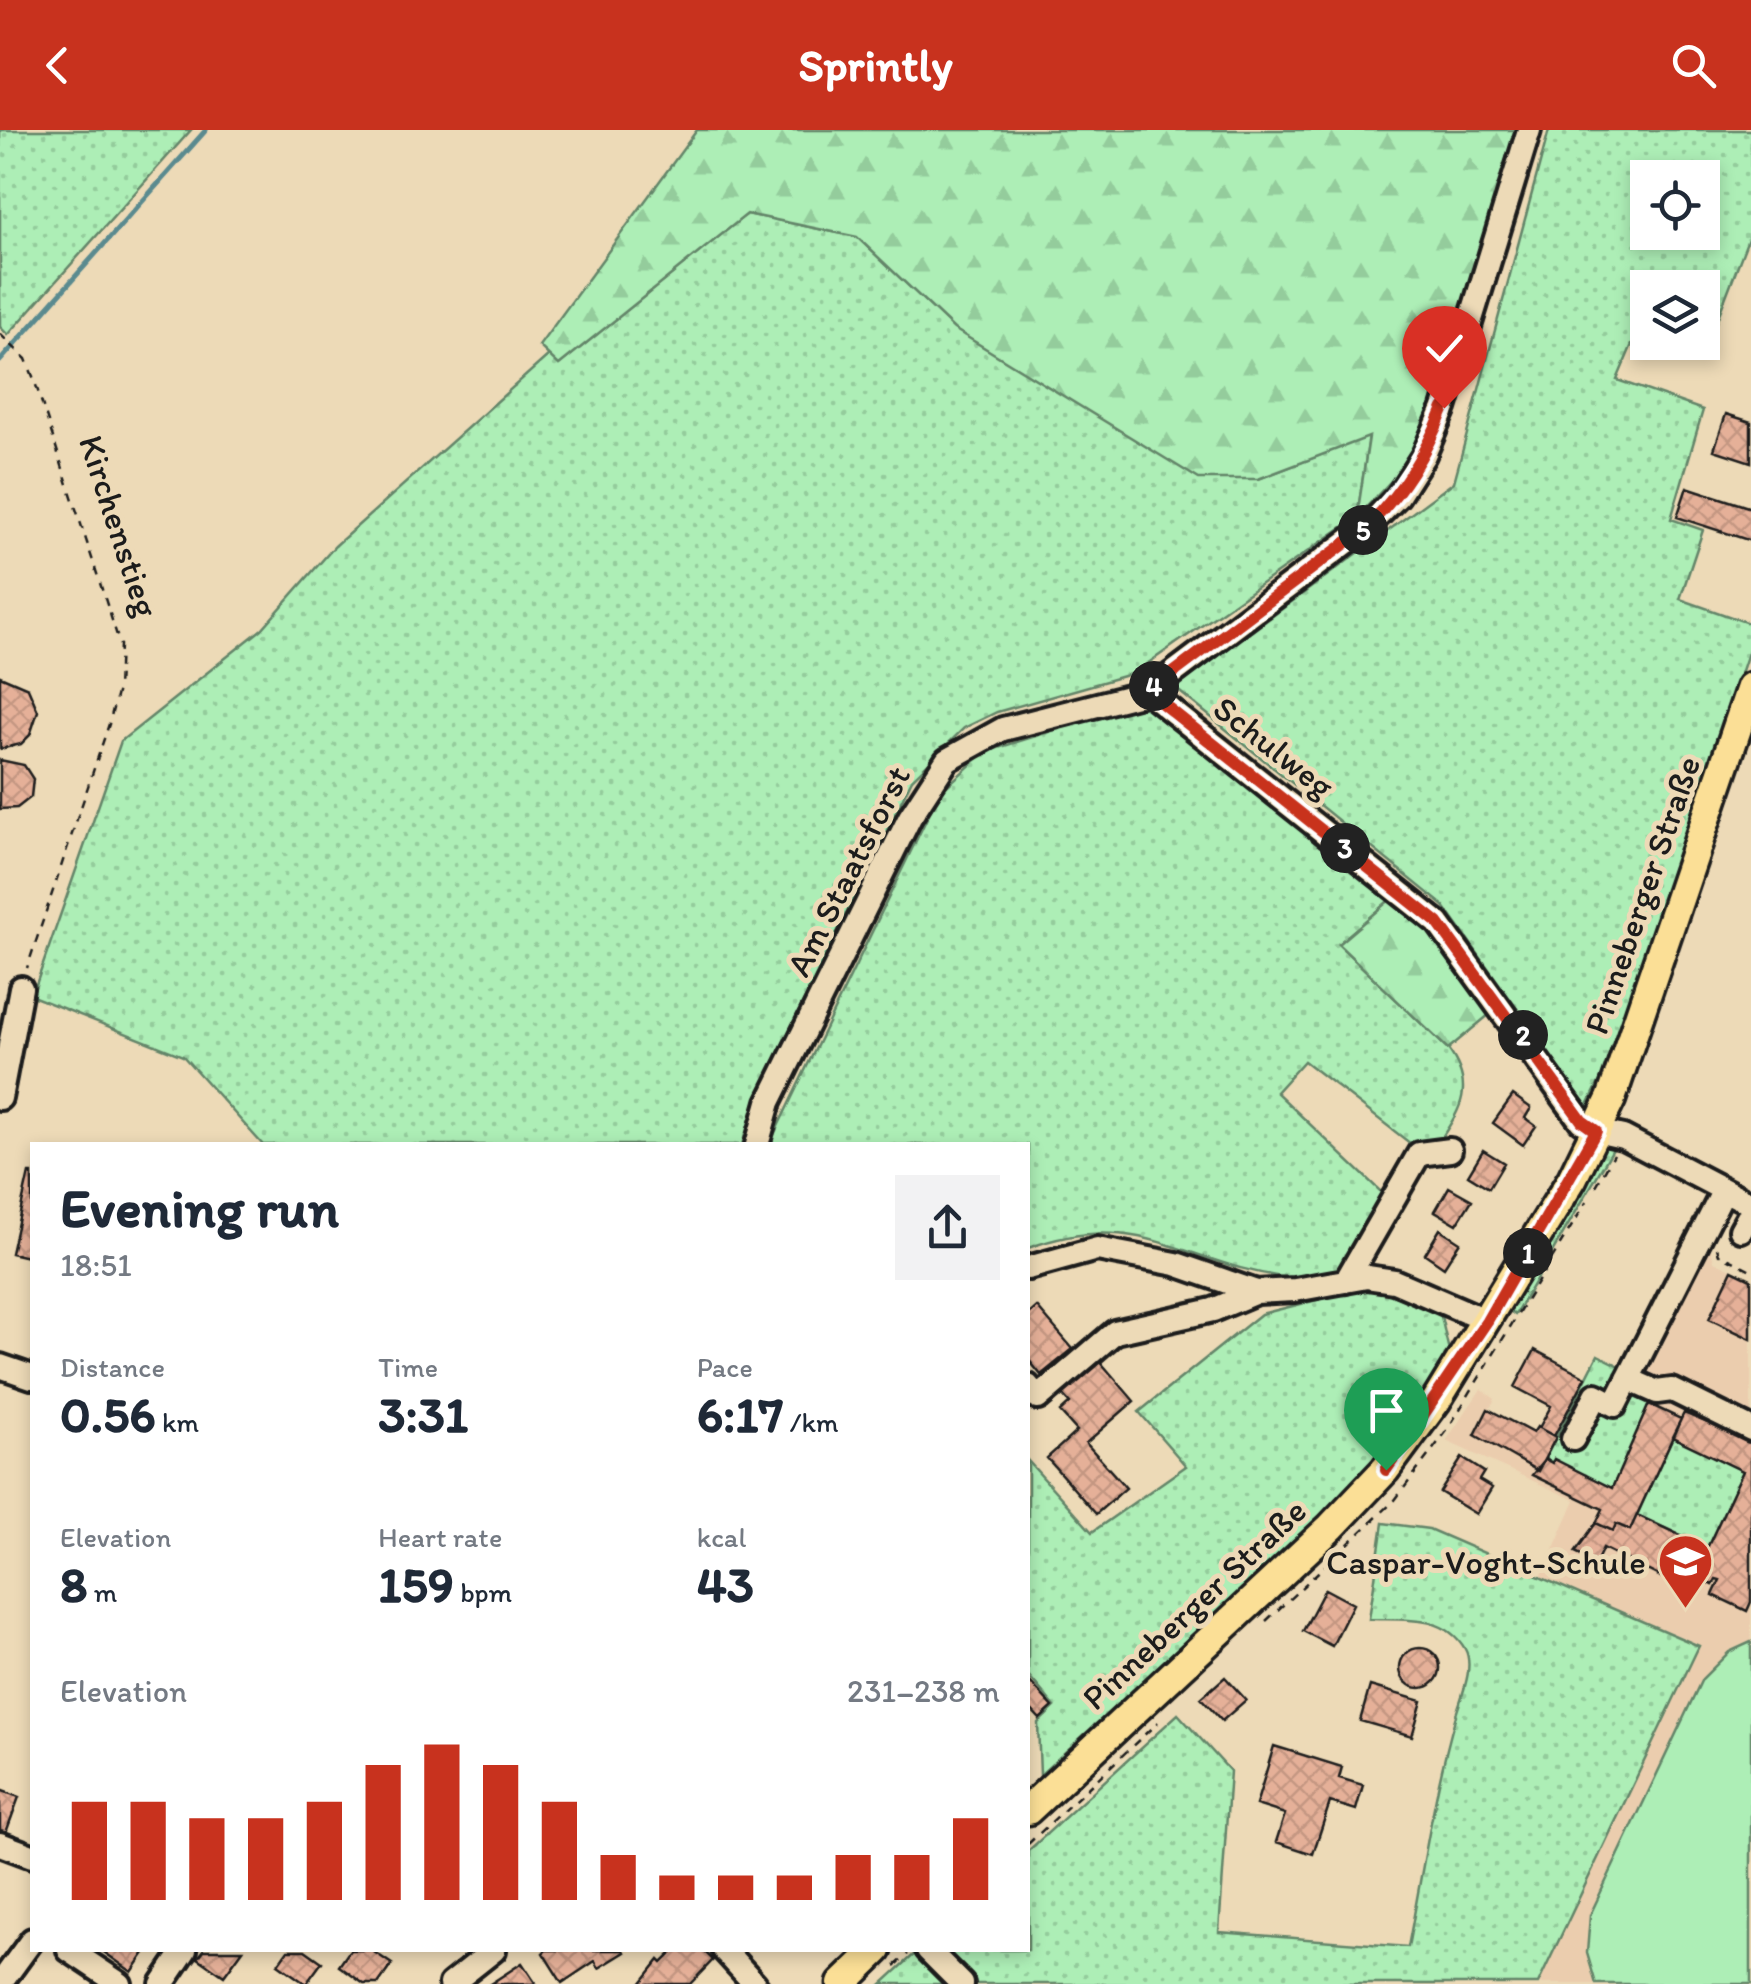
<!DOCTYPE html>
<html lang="en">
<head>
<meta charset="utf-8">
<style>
	body { margin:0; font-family:Itim,sans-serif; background:#f2f2f3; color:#1f2937; height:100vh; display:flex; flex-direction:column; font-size:38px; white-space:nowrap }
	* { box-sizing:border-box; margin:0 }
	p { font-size:32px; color:#747a83 }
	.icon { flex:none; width:55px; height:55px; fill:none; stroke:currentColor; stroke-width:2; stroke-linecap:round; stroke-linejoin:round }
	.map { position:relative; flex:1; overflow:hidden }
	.details { position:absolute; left:30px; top:1012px; width:1000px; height:810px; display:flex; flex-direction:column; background:#fff; border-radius:0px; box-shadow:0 5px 15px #0003 }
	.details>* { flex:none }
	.tools { position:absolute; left:1630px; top:30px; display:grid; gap:20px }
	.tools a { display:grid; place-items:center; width:90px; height:90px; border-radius:0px; background:#fff; box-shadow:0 5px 15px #0003; font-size:50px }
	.pin { position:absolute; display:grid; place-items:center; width:85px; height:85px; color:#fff; margin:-102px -42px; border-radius:50% 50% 50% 0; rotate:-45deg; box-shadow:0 0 10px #0007 }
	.pin .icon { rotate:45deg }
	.km { position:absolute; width:50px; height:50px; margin:-25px; border-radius:50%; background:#222; color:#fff; font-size:28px; line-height:50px; text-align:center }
	.round { display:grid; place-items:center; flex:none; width:105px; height:105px; border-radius:0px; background:#f2f2f3 }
	.head { display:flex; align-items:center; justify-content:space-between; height:170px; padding:0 30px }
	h1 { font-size:55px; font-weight:700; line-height:75px }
	.metrics { display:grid; grid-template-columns:repeat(3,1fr); gap:15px; height:170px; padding:10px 30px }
	.metrics div { display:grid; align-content:center }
	.metrics b { font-size:50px; font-weight:700 }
	.metrics small { font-size:28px; font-weight:400 }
	.metrics p { font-size:28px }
	.chart { height:280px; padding:20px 30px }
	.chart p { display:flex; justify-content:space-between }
	.chart svg { width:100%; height:180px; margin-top:10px; stroke:#c8321e; stroke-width:6 }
	header { display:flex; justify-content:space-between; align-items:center; height:130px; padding:0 30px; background:#c8321e; color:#fff; font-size:45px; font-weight:700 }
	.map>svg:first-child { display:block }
</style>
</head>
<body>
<header><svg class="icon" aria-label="back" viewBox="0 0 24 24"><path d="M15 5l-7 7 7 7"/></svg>Sprintly<svg class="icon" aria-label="search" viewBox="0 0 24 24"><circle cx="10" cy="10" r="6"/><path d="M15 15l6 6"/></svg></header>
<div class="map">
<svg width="1751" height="1854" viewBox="0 0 1751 1854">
	<defs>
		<pattern id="grass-dots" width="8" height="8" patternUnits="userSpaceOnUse" patternTransform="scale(2.5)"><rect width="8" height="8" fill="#adeeb6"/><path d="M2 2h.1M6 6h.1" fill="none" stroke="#94cc9c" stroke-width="1.8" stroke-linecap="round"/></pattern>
		<pattern id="forest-firs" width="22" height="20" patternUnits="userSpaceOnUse" patternTransform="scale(2.5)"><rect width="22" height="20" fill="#adeeb6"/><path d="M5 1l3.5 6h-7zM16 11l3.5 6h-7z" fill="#94cc9c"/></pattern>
		<pattern id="building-cross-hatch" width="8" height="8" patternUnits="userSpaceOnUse" patternTransform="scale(2.5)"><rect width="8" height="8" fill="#e5b098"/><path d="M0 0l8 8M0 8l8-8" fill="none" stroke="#c49782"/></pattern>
	</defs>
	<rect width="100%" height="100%" fill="#eddab7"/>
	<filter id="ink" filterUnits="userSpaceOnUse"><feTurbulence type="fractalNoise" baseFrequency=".01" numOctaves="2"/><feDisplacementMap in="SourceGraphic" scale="20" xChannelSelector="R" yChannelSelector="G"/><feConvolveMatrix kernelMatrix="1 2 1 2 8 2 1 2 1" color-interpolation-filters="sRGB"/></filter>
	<g filter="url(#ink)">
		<path fill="#ebcdae" d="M 1702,1086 L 1714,1131 L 1751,1148 L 1751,1854 L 1538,1854 L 1699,1516 L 1541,1447 L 1575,1370 L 1446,1311 L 1481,1259 L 1495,1269 L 1489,1280 L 1533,1303 L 1537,1297 L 1554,1305 L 1624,1238 Z"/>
		<path fill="url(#grass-dots)" stroke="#648569" stroke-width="2.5" fill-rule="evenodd" d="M 0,0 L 191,0 L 8,205 L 0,197 Z
			M 1549,0 L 1751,0 L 1751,101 L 1713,200 L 1703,196 L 1702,158 L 1648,158 L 1647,179 L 1617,250 L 1703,280 L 1671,389 L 1703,400 L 1680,469 L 1751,494 L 1751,514 L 1614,922 L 1587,977 L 1444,776 L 1175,558 L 1454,352 ZM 1648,48 L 1702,48 L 1702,102 L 1648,102 Z
			M 747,84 L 857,107 L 954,199 L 1259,349 L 1369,306 L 1357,387 L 1134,543 L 997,582 L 964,598 L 912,649 L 757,967 L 742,1015 L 263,1015 L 183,926 L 32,866 L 121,611 L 262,499 L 335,416 L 549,225 L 560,234 Z
			M 1144,572 L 1392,768 L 1338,814 L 1448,919 C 1481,964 1453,987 1429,1028 L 1304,931 L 1276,962 L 1399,1079 L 1368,1133 C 1345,1138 1315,1150 1292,1148 C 1187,1137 1141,1076 1028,1118 L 1028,1015 L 769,1015 L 939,663 L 985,622 Z
			M 1611,1016 L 1613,1019 L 1515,1185 L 1507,1179 L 1602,1018 Z
			M 1369,1157 L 1440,1182 L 1449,1221 L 1409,1289 L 1353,1353 L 1268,1437 L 1040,1645 L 1038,1593 L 1055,1577 L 1028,1545 L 1028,1331 L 1092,1402 L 1186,1336 L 1139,1282 L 1261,1184 Z
			M 1598,1225 L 1654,1253 L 1644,1292 L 1612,1358 L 1545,1329 Z
			M 1673,1306 L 1743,1341 L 1707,1418 L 1637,1385 Z
			M 1383,1393 L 1429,1399 L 1699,1516 L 1538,1854 L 882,1854 L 919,1820 L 1028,1820 L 1028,1721 L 1178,1584 L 1230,1641 L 1219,1802 L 1408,1817 C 1423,1740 1434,1661 1456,1585 C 1461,1567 1475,1537 1465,1519 C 1445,1484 1404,1490 1369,1489 Z"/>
		<path fill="url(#forest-firs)" stroke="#648569" stroke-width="2.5" d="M 697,0 L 1521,0 L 1419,321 L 1357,387 L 1369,307 L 1258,349 L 1199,349 L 954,199 L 857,107 L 747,84 L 559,235 L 539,216 Z
			M 1392,768 L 1431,797 L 1496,879 L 1448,919 L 1338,814 Z"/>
		<path fill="#adeeb6" stroke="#648569" stroke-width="2.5" d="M 1751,1512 L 1751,1854 L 1596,1854 L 1587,1823 L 1590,1785 L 1702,1549 L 1729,1522 Z"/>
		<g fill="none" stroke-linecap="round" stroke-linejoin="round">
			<path stroke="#5a8a8f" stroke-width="5" d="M 0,231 L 206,0"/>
		</g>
		<path fill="url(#building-cross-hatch)" stroke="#1c1c1c" stroke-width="2.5" d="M 1726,284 L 1751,292 L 1751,332 L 1714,320 Z
			M 1687,357 L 1751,378 L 1751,411 L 1677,387 Z
			M 0,546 L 28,558 L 38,581 L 30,605 L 21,614 L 0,619 Z
			M 0,630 L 24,635 L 33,649 L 31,667 L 17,678 L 0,679 Z
			M 1513,965 L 1531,978 L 1525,988 L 1536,996 L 1523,1015 L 1493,993 Z
			M 1483,1020 L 1504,1033 L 1489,1058 L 1468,1045 Z
			M 29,1043 L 32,1043 L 32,1128 L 11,1123 Z
			M 1449,1057 L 1472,1070 L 1457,1094 L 1435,1081 Z
			M 1440,1099 L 1460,1112 L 1444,1137 L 1425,1124 Z
			M 1732,1140 L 1751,1149 L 1751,1209 L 1709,1189 Z
			M 1037,1177 L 1073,1219 L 1041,1245 L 1028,1229 L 1028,1185 Z
			M 1535,1220 L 1586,1247 L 1554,1306 L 1539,1298 L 1551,1276 L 1515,1257 Z
			M 1098,1229 L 1134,1271 L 1086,1313 L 1126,1358 L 1096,1384 L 1047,1328 L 1077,1301 L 1060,1282 L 1070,1273 L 1060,1262 Z
			M 1649,1274 L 1681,1289 L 1630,1400 L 1616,1394 L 1613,1401 L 1596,1393 L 1603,1379 L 1532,1345 L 1545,1329 L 1552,1333 L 1554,1329 L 1612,1358 Z
			M 1488,1279 L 1533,1303 L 1537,1297 L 1556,1307 L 1538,1341 L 1475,1305 Z
			M 1684,1283 L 1751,1311 L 1751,1472 L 1747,1481 L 1713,1465 L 1720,1450 L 1716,1449 L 1713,1455 L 1672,1435 L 1665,1449 L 1603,1418 L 1596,1432 L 1575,1422 L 1596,1393 L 1613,1401 L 1616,1394 L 1630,1400 L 1637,1385 L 1707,1418 L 1743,1341 L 1672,1307 Z
			M 1462,1328 L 1484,1342 L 1479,1350 L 1492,1358 L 1476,1384 L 1440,1362 Z
			M 1325,1459 L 1353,1474 L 1332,1516 L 1303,1501 Z
			M1400 1538a20 20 0 1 1 40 0a20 20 0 1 1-40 0Z
			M 1225,1547 L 1246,1570 L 1222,1591 L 1201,1568 Z
			M 1028,1550 L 1053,1577 L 1040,1589 L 1028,1576 Z
			M 1370,1556 L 1422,1571 L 1412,1606 L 1360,1591 Z
			M 1274,1616 L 1342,1637 L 1339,1648 L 1363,1655 L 1356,1680 L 1330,1672 L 1313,1724 L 1276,1712 L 1285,1684 L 1256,1675 Z
			M 0,1660 L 19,1667 L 4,1708 L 0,1706 Z
			M 101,1820 L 147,1820 L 132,1842 Z
			M 204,1820 L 243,1820 L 224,1846 L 198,1828 Z
			M 288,1820 L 305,1820 L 322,1832 L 306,1854 L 278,1834 Z
			M 350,1820 L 371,1820 L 392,1834 L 378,1854 L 364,1854 L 339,1836 Z
			M 546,1820 L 624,1820 L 625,1822 L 599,1838 L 595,1831 L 562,1853 L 543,1823 Z
			M 675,1820 L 703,1820 L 713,1830 L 690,1854 L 640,1854 L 659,1830 L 662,1833 Z
			M 522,1833 L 536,1854 L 490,1854 Z"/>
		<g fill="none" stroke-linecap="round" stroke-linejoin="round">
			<defs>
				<path id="minor" d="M 1148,562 L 1438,793 L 1581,991 L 1596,1001 L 1623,1007 L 1751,1074
					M 0,968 L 21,858
					M 757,1015 L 769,972 L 910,687 L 947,630 L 1003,599 L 1148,562 L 1367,397 L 1398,366 L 1424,325 L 1444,278 L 1529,0
					M 1741,1100 L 1751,1082
					M 1028,1138 L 1097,1119 L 1176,1134 L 1256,1162 L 1295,1160 L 1367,1147 L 1394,1151 L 1487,1191
					M 1346,1151 L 1419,1024 L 1450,1020
					M 0,1236 L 32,1247
					M 1628,1249 L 1657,1262 L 1672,1260 L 1751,1299
					M 1028,1256 L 1038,1268 L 1115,1202 L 1213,1180 L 1256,1162
					M 1573,1309 L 1596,1265 L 1615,1275 L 1724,1060
					M 0,1714 L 32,1726
					M 69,1820 L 120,1854
					M 724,1820 L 755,1854
					M 928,1820 L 962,1854
					M 0,1854 L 32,1810
					M 162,1854 L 185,1820
					M 451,1854 L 494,1820"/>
				<path id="major" d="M 1028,1680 L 1331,1397 L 1385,1340 L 1436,1271 L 1572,1049 L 1611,969 L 1751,557
					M 842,1854 L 877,1820"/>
			</defs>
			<use href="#minor" stroke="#1c1c1c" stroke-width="30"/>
			<use href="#major" stroke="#1c1c1c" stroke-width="35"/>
			<path stroke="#1c1c1c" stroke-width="2.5" stroke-dasharray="8 8" stroke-linecap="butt" d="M 0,204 L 26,229 L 34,249 L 120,515 L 118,559 L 109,594 L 27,838
				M 1596,1056 L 1614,1024
				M 1717,1118 L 1719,1124 L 1751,1140
				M 1266,1491 L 1395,1370 L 1446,1302 L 1587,1071
				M 1028,1714 L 1158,1592
				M 895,1836 L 908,1824"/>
			<use href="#minor" stroke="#eddab7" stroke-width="22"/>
			<use href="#major" stroke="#fbdf96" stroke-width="28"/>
		</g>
	</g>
	<g fill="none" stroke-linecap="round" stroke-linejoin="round" filter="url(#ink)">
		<defs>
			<path id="route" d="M 1386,1340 L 1487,1191 L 1596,1001 L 1582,991 L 1438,793 L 1148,562 L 1367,397 C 1403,361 1425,325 1444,278"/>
		</defs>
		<use href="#route" stroke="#fff" stroke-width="20"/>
		<use href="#route" stroke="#c8321e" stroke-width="12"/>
	</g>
	<defs>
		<symbol id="school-pin" viewBox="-11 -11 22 30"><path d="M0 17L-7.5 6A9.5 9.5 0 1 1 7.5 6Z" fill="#c8321e" stroke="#eddab7"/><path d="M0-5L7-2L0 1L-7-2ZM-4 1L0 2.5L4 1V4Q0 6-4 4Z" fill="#fff"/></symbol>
	</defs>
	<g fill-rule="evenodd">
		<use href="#school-pin" x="1654" y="1400" width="63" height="86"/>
	</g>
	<g text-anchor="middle" stroke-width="10" stroke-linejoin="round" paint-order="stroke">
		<g font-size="35" fill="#1c1c1c" stroke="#eddab7">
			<text transform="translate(119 396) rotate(72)" y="12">Kirchenstieg</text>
			<text transform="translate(1274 617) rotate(38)" y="12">Schulweg</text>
			<text transform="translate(848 741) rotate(-63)" y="12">Am Staatsforst</text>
			<text transform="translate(1642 765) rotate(-71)" y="12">Pinneberger Straße</text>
			<text transform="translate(1194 1474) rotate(-43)" y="12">Pinneberger Straße</text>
		</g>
		<g font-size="35" fill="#1c1c1c" stroke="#eddab7" text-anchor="end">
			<text x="1646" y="1444">Caspar-Voght-Schule</text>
		</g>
	</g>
</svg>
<div class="tools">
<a><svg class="icon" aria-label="locate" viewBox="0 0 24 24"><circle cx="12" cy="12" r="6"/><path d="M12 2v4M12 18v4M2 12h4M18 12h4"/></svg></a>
<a><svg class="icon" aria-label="layers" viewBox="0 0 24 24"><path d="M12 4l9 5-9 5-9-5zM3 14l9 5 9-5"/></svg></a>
</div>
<div class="pin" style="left:1386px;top:1340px;background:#1e9e55"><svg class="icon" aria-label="arrive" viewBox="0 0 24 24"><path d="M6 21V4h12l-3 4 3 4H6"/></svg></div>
<div class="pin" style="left:1444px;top:278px;background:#d93025"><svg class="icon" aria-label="check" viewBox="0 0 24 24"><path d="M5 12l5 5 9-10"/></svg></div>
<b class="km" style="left:1528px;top:1123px">1</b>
<b class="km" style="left:1523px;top:905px">2</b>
<b class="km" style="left:1345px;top:718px">3</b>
<b class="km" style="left:1154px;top:556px">4</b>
<b class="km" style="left:1363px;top:400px">5</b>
<section class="details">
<div class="head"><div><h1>Evening run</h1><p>18:51</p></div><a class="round"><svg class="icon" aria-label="share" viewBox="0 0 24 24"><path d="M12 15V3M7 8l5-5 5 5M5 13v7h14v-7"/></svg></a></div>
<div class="metrics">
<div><p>Distance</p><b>0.56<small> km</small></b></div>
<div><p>Time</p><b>3:31</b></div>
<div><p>Pace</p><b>6:17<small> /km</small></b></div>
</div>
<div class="metrics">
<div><p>Elevation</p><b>8<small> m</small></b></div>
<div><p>Heart rate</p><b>159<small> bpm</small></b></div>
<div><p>kcal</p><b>43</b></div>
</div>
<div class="chart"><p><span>Elevation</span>231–238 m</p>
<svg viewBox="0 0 160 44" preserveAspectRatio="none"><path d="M5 44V20M15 44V20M25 44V24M35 44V24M45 44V20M55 44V11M65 44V6M75 44V11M85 44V20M95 44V33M105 44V38M115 44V38M125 44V38M135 44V33M145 44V33M155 44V24"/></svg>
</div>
</section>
</div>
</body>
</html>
